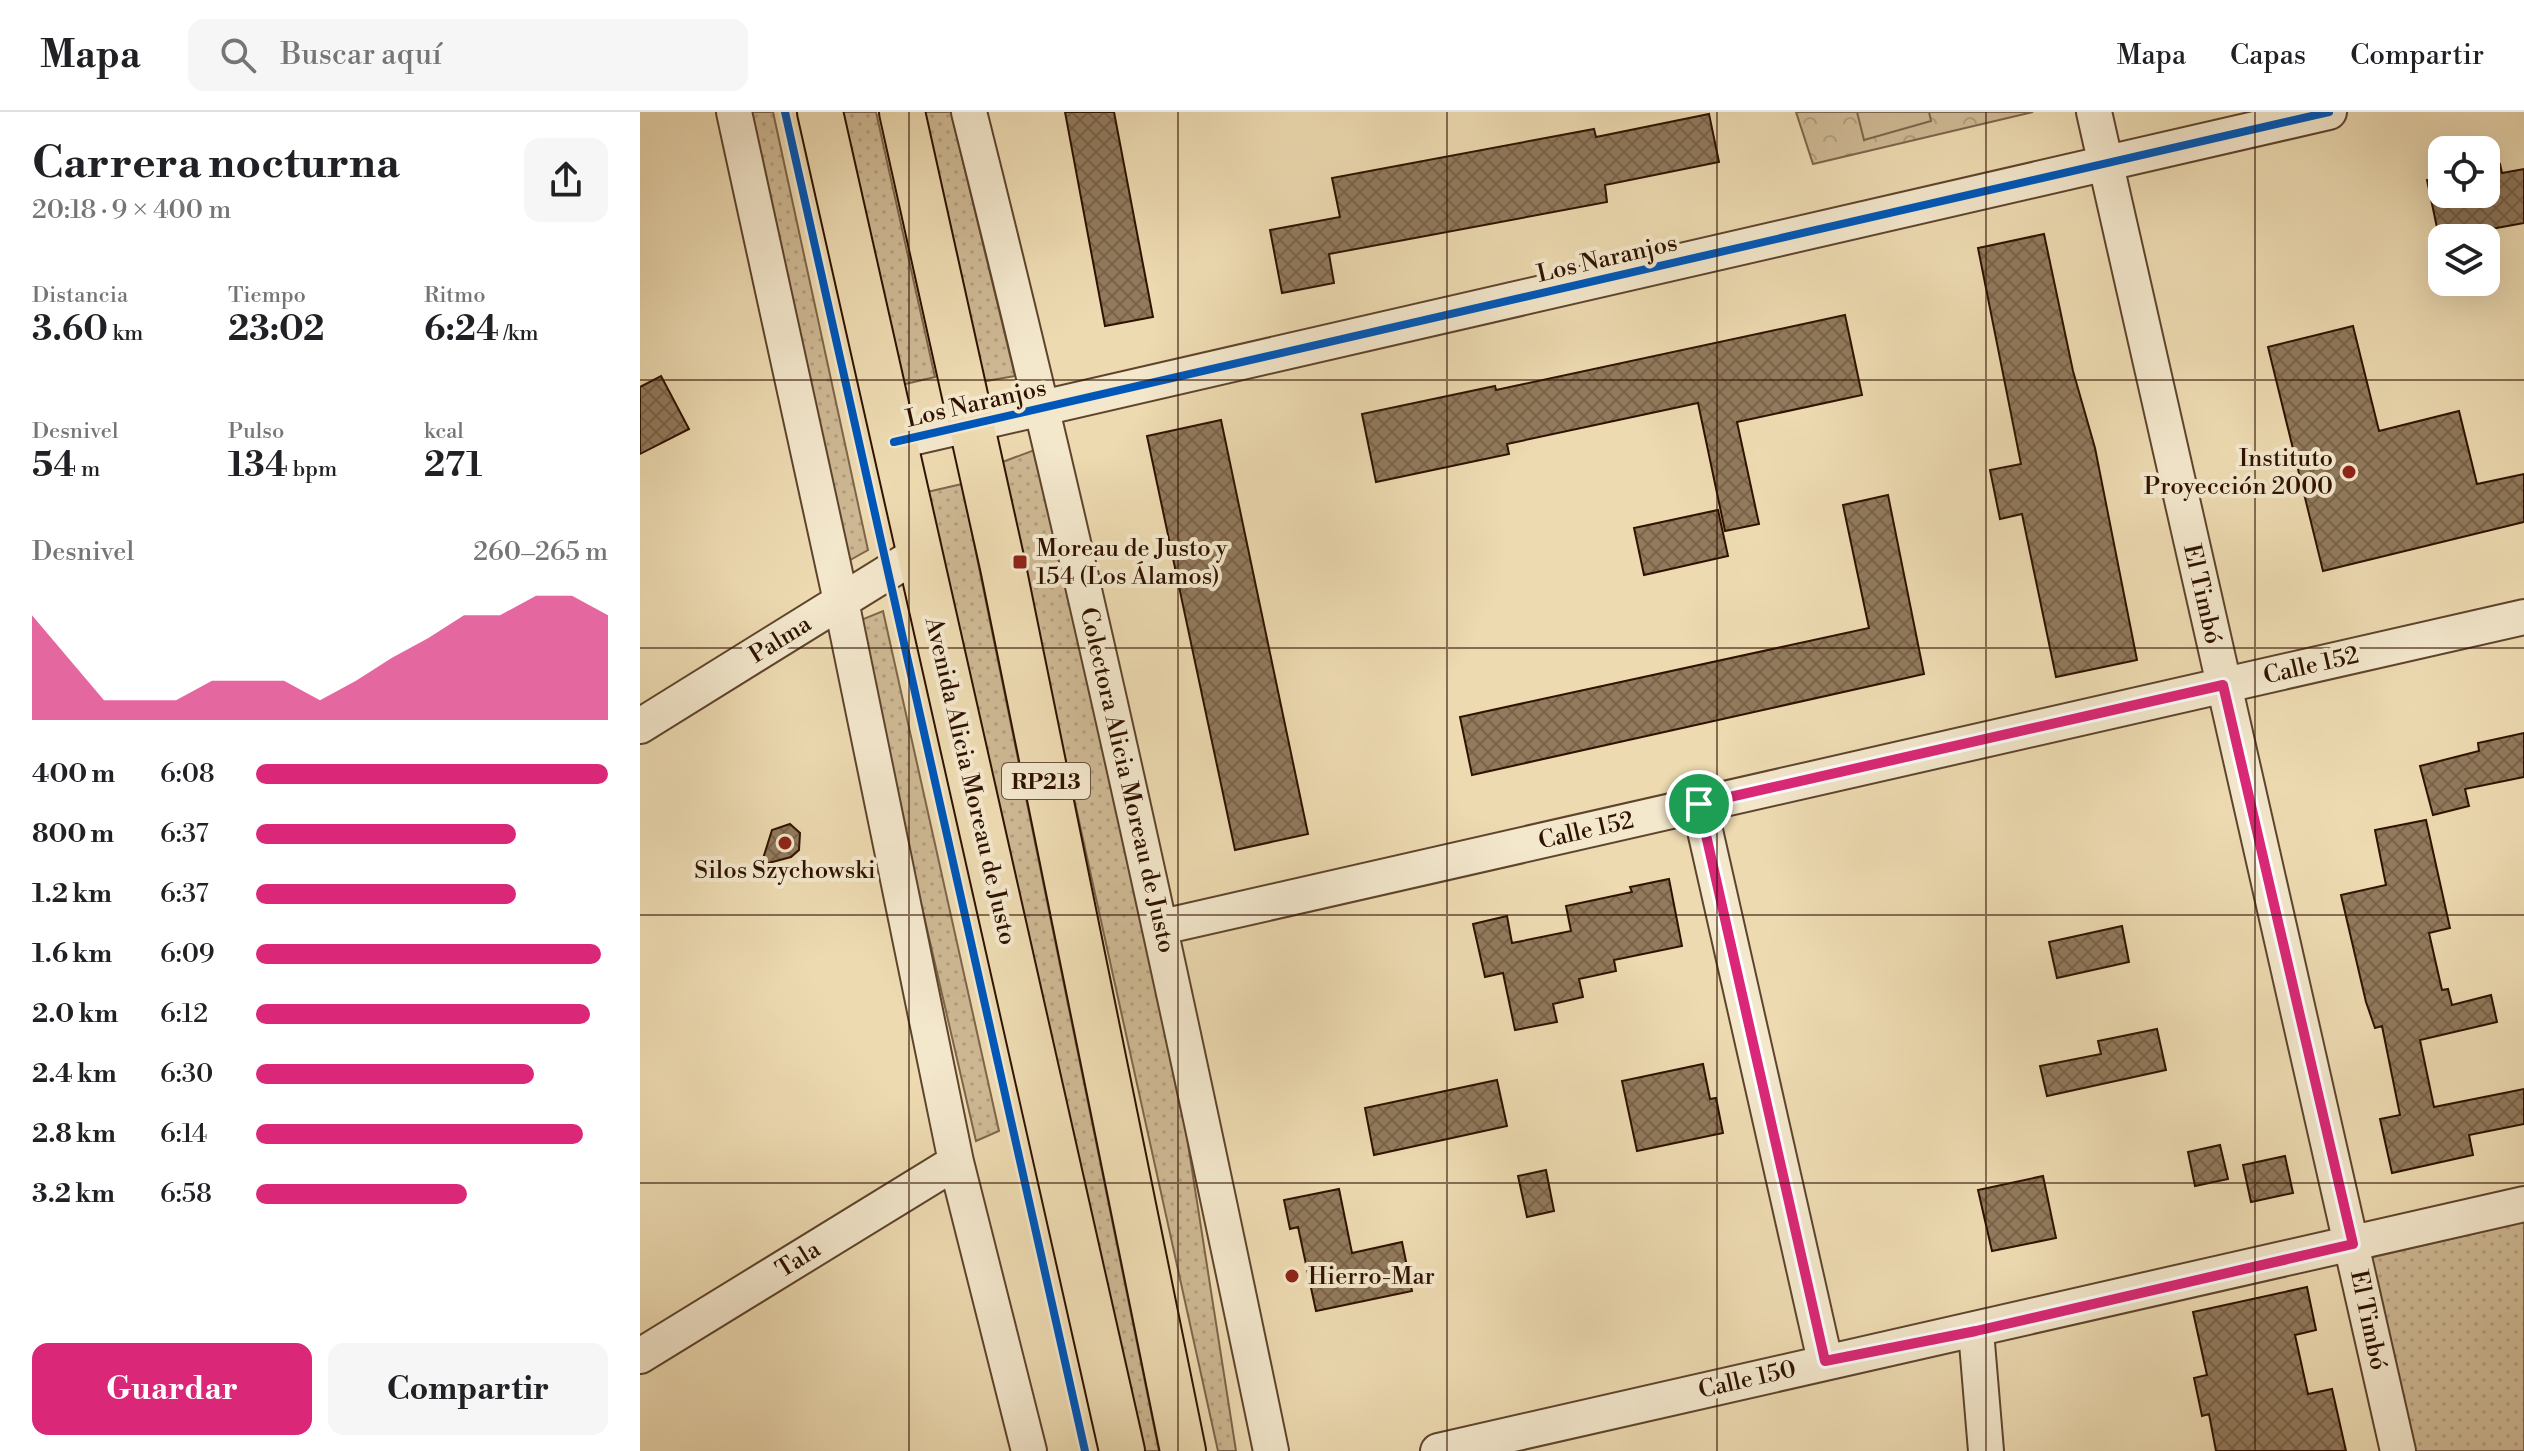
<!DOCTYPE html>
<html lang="es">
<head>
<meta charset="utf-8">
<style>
	body { margin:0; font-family:"Libre Bodoni",serif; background:#f6f6f6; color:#202124; height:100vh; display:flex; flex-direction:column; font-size:30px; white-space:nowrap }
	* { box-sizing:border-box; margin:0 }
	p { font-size:26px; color:#757577 }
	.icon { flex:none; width:44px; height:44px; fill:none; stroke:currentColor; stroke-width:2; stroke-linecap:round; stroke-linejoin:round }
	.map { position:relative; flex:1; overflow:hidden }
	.sheet { display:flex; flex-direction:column; background:#fff; width:640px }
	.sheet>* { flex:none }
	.controls { position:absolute; left:1788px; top:24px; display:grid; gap:16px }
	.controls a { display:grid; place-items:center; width:72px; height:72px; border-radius:16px; background:#fff; box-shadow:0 8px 32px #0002; font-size:40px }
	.pin { position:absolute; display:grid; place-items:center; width:68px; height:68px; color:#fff; margin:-34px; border:4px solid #fff; border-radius:50%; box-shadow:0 2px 8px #0007 }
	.round { display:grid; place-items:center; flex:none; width:84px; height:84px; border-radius:16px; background:#f6f6f6 }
	.overview { display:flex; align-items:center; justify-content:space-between; height:136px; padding:0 32px }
	h1 { font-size:44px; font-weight:800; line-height:60px }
	.metrics { display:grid; grid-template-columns:repeat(3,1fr); gap:12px; height:136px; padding:8px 32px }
	.metrics div { display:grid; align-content:center }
	.metrics b { font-size:34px; font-weight:800 }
	.metrics small { font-size:22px; font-weight:400 }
	.metrics p { font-size:22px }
	.chart { height:224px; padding:16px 32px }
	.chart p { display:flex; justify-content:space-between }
	.chart svg { width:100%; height:144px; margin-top:8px; fill:#db2777; opacity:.7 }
	.button { display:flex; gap:16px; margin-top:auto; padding:16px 32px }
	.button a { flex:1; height:92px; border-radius:16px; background:#db2777; color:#fff; font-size:32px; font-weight:800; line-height:92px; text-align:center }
	.button a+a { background:#f6f6f6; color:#202124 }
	ul { padding:0 32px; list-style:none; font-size:26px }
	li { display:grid; grid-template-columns:128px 96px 1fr; align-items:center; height:60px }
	li i { height:20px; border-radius:10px; background:#db2777 }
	header { display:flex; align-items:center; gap:48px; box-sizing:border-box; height:112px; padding:0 40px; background:#fff; border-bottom:2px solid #e0e0e0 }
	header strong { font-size:38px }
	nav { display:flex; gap:44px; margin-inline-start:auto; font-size:28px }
	.search { width:560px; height:72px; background:#f6f6f6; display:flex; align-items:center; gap:20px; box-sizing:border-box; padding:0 28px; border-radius:16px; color:#757577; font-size:30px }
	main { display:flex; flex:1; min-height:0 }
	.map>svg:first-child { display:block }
</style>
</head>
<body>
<header>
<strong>Mapa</strong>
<div class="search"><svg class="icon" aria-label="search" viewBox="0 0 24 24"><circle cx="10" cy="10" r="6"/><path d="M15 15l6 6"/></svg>Buscar aquí</div>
<nav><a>Mapa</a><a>Capas</a><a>Compartir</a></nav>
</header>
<main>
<section class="sheet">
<div class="overview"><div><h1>Carrera nocturna</h1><p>20:18 · 9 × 400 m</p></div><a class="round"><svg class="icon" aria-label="share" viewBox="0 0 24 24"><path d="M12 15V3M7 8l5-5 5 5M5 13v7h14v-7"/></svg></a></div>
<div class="metrics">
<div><p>Distancia</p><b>3.60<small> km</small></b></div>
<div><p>Tiempo</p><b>23:02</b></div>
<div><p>Ritmo</p><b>6:24<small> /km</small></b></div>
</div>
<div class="metrics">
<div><p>Desnivel</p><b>54<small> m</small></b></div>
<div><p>Pulso</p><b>134<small> bpm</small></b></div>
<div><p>kcal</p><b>271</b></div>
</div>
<div class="chart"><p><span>Desnivel</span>260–265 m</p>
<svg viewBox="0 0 160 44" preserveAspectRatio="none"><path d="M0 44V12L10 25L20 38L30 38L40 38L50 32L60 32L70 32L80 38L90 32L100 25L110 19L120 12L130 12L140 6L150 6L160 12V44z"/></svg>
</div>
<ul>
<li><b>400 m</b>6:08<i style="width:100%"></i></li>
<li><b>800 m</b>6:37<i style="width:74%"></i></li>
<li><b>1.2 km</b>6:37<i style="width:74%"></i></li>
<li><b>1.6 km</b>6:09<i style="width:98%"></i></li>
<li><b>2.0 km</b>6:12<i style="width:95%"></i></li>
<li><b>2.4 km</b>6:30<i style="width:79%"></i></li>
<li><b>2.8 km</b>6:14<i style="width:93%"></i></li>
<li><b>3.2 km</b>6:58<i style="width:60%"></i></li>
</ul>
<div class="button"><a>Guardar</a><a>Compartir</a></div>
</section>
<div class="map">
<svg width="1884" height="1339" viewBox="0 0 1884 1339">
	<defs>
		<pattern id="grass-dots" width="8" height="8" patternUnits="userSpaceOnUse" patternTransform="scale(2)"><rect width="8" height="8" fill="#cdb893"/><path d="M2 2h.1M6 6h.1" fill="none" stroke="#b09d7d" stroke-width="1.8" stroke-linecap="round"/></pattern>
		<pattern id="park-crowns" width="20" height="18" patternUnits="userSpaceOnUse" patternTransform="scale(2)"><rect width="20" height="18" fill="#cdb893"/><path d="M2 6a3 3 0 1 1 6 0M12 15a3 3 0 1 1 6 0" fill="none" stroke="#b09d7d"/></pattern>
		<pattern id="building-cross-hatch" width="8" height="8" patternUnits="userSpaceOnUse" patternTransform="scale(2)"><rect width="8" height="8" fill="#927a5c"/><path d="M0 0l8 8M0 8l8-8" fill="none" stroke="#78634a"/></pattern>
	</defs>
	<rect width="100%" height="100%" fill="#eddab1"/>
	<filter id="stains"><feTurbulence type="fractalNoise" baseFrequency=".0025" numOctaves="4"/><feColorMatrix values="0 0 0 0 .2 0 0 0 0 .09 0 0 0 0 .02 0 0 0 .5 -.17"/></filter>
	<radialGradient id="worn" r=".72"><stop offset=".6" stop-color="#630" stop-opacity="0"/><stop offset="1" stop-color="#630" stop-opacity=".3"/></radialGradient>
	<path fill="url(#grass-dots)" stroke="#7e654a" stroke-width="2" d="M 105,0 L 133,0 L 228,438 L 203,452 Z
		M 198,0 L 236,0 L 295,265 L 257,274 Z
		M 277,0 L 311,0 L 375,264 L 335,271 Z
		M 397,337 L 540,981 L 596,1339 L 578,1339 L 360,351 Z
		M 322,372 L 519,1339 L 500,1339 L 287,380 Z
		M 243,499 L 359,1019 L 336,1029 L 216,510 Z
		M 1884,1110 L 1884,1339 L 1768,1339 L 1725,1147 Z"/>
	<path fill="url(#park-crowns)" stroke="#7e654a" stroke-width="2" d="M 1156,0 L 1393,0 L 1173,52 Z"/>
	<path fill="#cdb893" stroke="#7e654a" stroke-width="2" d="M 1217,0 L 1289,0 L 1291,9 L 1224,28 Z"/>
	<path fill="url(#building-cross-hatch)" stroke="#2f1200" stroke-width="2" d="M 425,0 L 474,0 L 513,205 L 465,214 Z
		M 1069,2 L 1079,50 L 965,73 L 967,90 L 689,142 L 694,171 L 642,181 L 630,118 L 700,105 L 692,66 L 954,17 L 956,25 Z
		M 1860,52 L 1862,61 L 1884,57 L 1884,111 L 1802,126 L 1800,130 L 1787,68 L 1802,65 L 1802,82 L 1846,82 L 1846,55 Z
		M 1404,122 L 1433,259 L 1455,336 L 1497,548 L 1416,565 L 1382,402 L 1360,407 L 1350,358 L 1381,352 L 1338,136 Z
		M 1205,203 L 1222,283 L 1097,310 L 1119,412 L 1085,419 L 1058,291 L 867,332 L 869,342 L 736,370 L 722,302 L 855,274 L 856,278 Z
		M 1713,214 L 1739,319 L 1819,299 L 1837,372 L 1884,362 L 1884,410 L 1683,459 L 1628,235 Z
		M 21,264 L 49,317 L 0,342 L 0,275 Z
		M 581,308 L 668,722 L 595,738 L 507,324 Z
		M 1248,383 L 1284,562 L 832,663 L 820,605 L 1229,516 L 1203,393 Z
		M 1078,398 L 1088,444 L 1004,463 L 994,416 Z
		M 1884,621 L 1884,665 L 1825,677 L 1829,694 L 1793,703 L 1780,654 L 1839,639 L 1838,631 Z
		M 1786,708 L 1810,816 L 1789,821 L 1802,878 L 1808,877 L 1812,893 L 1851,883 L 1857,910 L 1780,928 L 1794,995 L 1884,977 L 1884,1012 L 1829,1023 L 1833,1043 L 1752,1061 L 1740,1007 L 1760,1003 L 1742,914 L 1735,916 L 1726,890 L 1701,783 L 1746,773 L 1735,718 Z
		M 150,712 L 160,721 L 159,738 L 151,745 L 121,753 L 132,718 Z
		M 1029,767 L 1042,834 L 974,848 L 976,859 L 939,867 L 943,885 L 913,892 L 917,910 L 875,918 L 863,861 L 845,865 L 833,812 L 867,804 L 872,831 L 931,819 L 926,794 L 992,780 L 990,775 Z
		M 1482,814 L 1489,850 L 1417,866 L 1409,830 Z
		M 1517,917 L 1526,958 L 1407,984 L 1400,954 L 1461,942 L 1458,929 Z
		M 1063,952 L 1070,987 L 1076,986 L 1083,1021 L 997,1039 L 982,969 Z
		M 857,968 L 867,1014 L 734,1043 L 725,996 Z
		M 1580,1033 L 1588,1067 L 1555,1074 L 1548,1040 Z
		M 1645,1044 L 1653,1081 L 1611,1090 L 1603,1053 Z
		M 906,1058 L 914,1099 L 887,1105 L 878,1064 Z
		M 1403,1064 L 1416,1126 L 1352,1139 L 1338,1078 Z
		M 699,1077 L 712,1141 L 762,1130 L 772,1179 L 676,1199 L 658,1115 L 650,1117 L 644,1088 Z
		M 1667,1175 L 1676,1218 L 1655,1223 L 1668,1282 L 1692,1277 L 1706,1339 L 1576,1339 L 1569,1302 L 1562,1304 L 1554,1266 L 1567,1263 L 1553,1200 Z"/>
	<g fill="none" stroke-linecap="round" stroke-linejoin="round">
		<defs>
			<path id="minor" d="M 94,0 L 201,489 L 316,1050 L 389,1339
				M 329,0 C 441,444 538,891 631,1339
				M 1454,0 L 1758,1339
				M 254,330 L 1689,0
				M 0,614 L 279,441
				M 1059,692 L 1185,1249
				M 522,815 L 1884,505
				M 1336,1219 L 1346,1339
				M 0,1244 L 316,1050
				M 798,1339 L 1884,1092"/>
			<path id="primary" d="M 180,0 L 482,1339
				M 262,0 L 363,455 L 543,1339"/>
		</defs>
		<use href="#minor" stroke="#5e442c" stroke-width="38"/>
		<use href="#primary" stroke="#2f1200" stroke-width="48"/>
		<use href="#minor" stroke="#f3e7cc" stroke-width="34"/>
		<use href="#primary" stroke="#eddab1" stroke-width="44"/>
		<defs>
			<path id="cycleway" d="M 145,0 L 445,1339
				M 254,330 L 1689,0"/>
		</defs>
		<use href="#cycleway" stroke="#f3e7cc" stroke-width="13"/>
		<use href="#cycleway" stroke="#0057b8" stroke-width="8"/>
	</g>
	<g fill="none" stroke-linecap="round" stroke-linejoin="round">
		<defs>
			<path id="route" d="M 1583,573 L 1713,1132 L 1336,1219 L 1185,1249 L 1059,692 Z"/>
		</defs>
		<use href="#route" stroke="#fff" stroke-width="16"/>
		<use href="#route" stroke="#db2777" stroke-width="10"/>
	</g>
	<path fill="none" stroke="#2f1200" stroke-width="2" stroke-opacity="0.55" d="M 269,0 L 269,1339M 538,0 L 538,1339M 807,0 L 807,1339M 1077,0 L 1077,1339M 1346,0 L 1346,1339M 1615,0 L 1615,1339M 0,268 L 1884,268M 0,536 L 1884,536M 0,803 L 1884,803M 0,1071 L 1884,1071"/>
	<g fill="#8f2418" stroke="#f3e7cc" stroke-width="3">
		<circle cx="1709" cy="360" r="8"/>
		<rect x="372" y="442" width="16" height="16" rx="4"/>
		<circle cx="145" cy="731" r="8"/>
		<circle cx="652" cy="1164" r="8"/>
	</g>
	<g text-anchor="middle" stroke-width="8" stroke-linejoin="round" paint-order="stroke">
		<rect fill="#f3e7cc" stroke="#6a523d" stroke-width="2" x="362" y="651" width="88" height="36" rx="6"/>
		<g font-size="22" font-weight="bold" fill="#2f1200">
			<text x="406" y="677">RP213</text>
		</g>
		<g font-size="24" fill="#2f1200" stroke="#f3e7cc">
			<text transform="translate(967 146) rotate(-13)" y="8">Los Naranjos</text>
			<text transform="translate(336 291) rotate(-13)" y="8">Los Naranjos</text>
			<text transform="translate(1563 482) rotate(77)" y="8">El Timbó</text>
			<text transform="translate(140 527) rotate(-32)" y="8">Palma</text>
			<text transform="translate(1671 553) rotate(-13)" y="8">Calle 152</text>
			<text transform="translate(488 668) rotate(77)" y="8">Colectora Alicia Moreau de Justo</text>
			<text transform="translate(331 669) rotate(77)" y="8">Avenida Alicia Moreau de Justo</text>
			<text transform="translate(946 718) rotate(-13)" y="8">Calle 152</text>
			<text transform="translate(158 1147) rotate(-32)" y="8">Tala</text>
			<text transform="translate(1729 1208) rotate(78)" y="8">El Timbó</text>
			<text transform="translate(1107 1267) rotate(-13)" y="8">Calle 150</text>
		</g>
		<g font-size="24" fill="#2f1200" stroke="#f3e7cc" text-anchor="start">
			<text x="1693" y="354" text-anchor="end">Instituto<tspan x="1693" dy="28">Proyección 2000</tspan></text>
			<text x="396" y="444">Moreau de Justo y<tspan x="396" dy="28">154 (Los Álamos)</tspan></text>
			<text x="145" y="766" text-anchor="middle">Silos Szychowski</text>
			<text x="668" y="1172">Hierro-Mar</text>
		</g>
	</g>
	<rect width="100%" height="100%" filter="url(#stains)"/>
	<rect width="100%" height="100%" fill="url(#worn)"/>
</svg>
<div class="controls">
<a><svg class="icon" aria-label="locate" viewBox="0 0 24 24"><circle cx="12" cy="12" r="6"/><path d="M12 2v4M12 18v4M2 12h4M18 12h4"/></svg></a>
<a><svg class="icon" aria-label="layers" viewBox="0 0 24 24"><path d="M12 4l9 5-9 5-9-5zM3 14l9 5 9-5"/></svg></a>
</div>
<div class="pin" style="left:1059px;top:692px;background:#1e9e55"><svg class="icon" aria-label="arrive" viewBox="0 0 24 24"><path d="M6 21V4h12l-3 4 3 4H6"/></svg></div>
</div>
</main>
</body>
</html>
